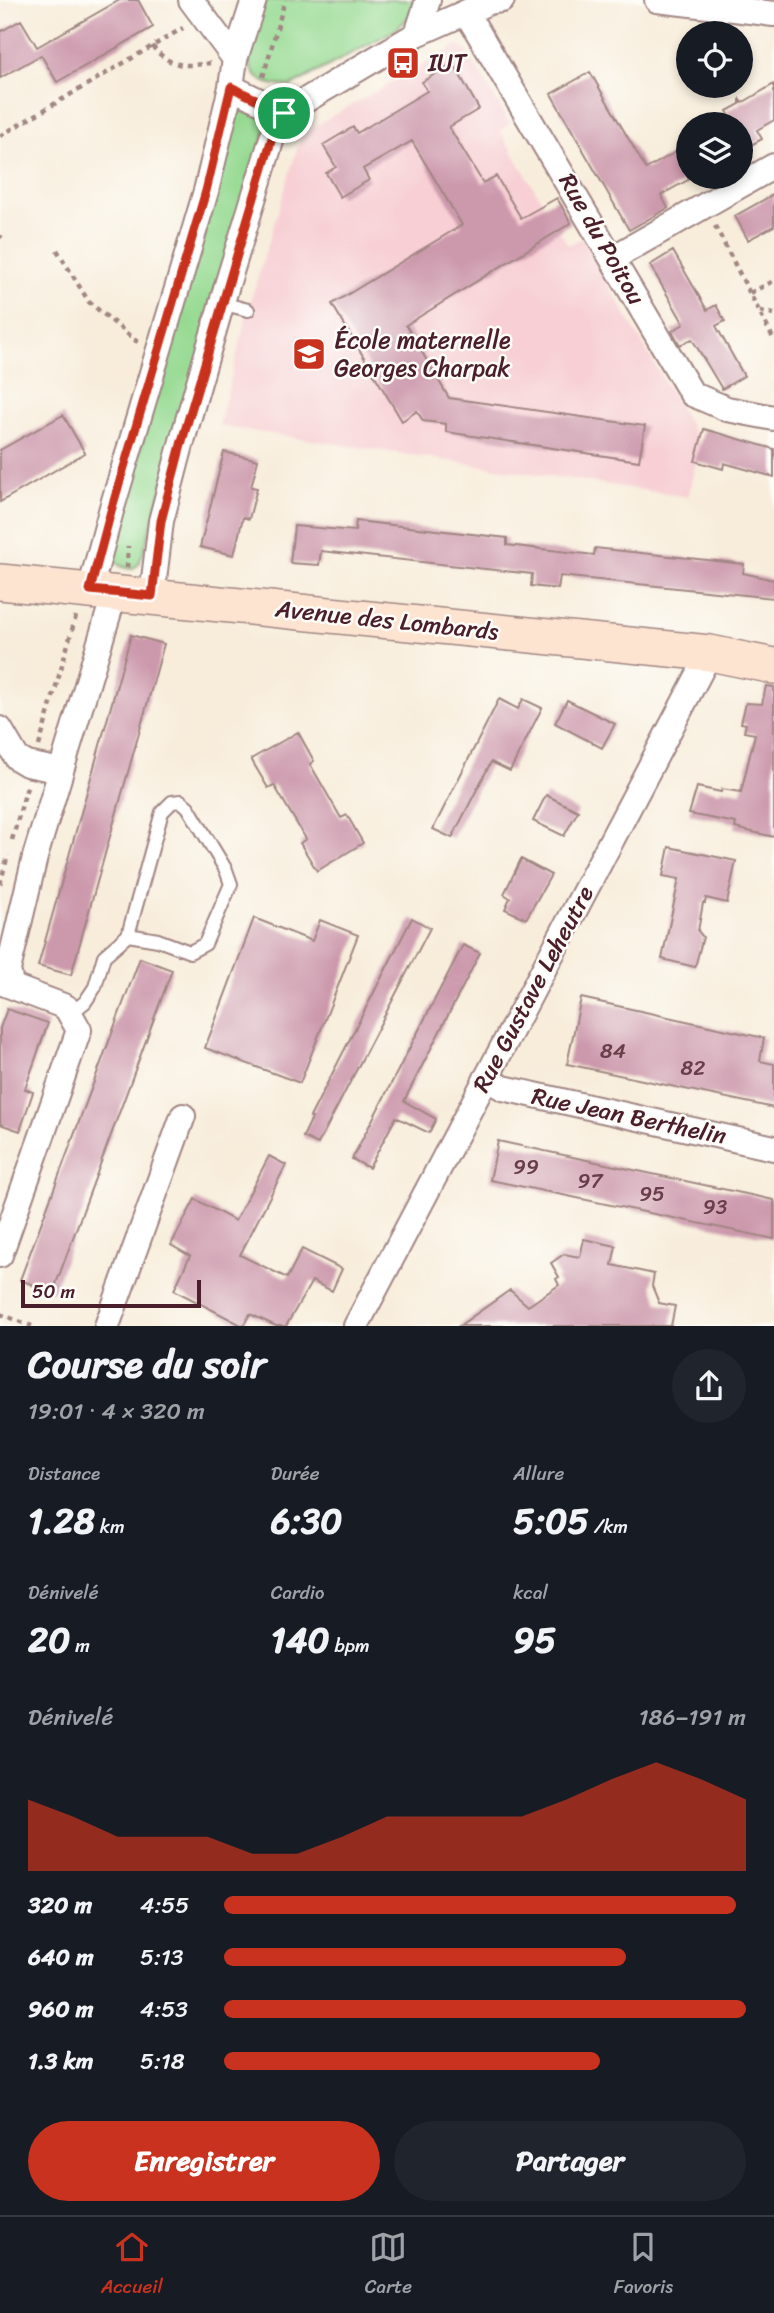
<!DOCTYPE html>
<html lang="fr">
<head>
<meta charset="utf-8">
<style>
	body { margin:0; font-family:Sriracha,sans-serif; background:#20242c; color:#f1f3f6; height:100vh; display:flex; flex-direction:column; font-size:26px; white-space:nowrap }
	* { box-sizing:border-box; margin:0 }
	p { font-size:23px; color:#9ea1a6 }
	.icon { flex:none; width:38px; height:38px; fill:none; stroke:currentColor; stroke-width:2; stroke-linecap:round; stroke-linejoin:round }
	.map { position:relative; height:1326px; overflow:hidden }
	.details { display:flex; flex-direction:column; background:#171b24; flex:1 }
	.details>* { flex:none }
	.fabs { position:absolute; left:676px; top:21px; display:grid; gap:14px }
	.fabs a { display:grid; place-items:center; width:77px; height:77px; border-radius:50%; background:#171b24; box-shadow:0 4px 10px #0003; font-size:35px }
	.scale { position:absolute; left:21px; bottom:18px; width:180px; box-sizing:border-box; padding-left:7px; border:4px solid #4a1f2b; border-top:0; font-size:19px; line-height:24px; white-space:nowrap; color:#4a1f2b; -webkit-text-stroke:5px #fdfcf7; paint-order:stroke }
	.pin { position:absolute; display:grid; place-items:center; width:60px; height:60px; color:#fff; margin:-30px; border:4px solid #fff; border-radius:50%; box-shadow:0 2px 7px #0007 }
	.round { display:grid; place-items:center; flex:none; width:74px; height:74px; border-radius:37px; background:#20242c }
	.head { display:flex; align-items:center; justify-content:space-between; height:119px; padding:0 28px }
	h1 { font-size:38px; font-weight:700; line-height:52px }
	.figures { display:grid; grid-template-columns:repeat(3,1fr); gap:10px; height:119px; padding:7px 28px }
	.figures div { display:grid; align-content:center }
	.figures b { font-size:35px; font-weight:700 }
	.figures small { font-size:19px; font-weight:400 }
	.figures p { font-size:19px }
	.chart { height:196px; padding:14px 28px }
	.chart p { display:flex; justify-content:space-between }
	.chart svg { width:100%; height:126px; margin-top:7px; fill:#c8321e; opacity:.7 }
	.cta { display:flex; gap:14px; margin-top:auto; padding:14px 28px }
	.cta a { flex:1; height:80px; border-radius:42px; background:#c8321e; color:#fff; font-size:28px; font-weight:700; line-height:80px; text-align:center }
	.cta a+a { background:#20242c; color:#f1f3f6 }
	ul { padding:0 28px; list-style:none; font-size:23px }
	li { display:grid; grid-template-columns:112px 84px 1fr; align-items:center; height:52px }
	li i { height:18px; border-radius:9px; background:#c8321e }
	.tabs { display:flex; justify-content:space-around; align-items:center; height:98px; border-top:2px solid #363941; background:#171b24; font-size:19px; color:#9ea1a6 }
	.tabs a { display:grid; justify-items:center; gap:4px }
	.tabs .current { color:#c8321e }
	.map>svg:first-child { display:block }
</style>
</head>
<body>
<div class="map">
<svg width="774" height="1326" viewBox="0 0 774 1326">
	<rect width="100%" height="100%" fill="#fdfcf7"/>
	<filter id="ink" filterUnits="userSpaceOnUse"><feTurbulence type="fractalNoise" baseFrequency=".0143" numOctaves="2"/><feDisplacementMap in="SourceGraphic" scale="14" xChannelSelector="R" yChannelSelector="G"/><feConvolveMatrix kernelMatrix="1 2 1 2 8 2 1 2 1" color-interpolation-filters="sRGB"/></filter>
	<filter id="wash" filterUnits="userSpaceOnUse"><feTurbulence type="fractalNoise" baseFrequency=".00686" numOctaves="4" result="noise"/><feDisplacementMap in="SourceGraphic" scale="28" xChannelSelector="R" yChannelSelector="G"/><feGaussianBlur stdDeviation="1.57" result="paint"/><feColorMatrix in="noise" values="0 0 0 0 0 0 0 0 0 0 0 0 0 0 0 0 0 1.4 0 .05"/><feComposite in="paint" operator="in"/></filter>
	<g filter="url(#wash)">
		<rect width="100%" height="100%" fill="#f8eddb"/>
		<path fill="#f7cfd4" d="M 458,45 L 467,52 L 510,123 L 500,131 L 559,230 L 568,245 L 582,238 L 700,444 L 688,497 L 219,426 L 248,310 L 300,139 L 313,127 Z"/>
		<path fill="#96da92" stroke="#707c5e" stroke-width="2" d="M 263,0 L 417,0 L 408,18 L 395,30 L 291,86 C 228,87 252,38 263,0 Z
			M 249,107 L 263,114 L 266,121 L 265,131 L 143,553 L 139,564 L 132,569 C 120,567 115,565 111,552 L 234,117 L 241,110 Z"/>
		<g id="blocks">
			<path fill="#cc98ac" d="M 120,0 L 138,0 L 153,27 L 57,82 L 41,55 L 0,78 L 0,32 L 21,20 L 37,47 Z
				M 453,63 L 479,109 L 449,127 L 483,183 L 496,176 L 521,218 L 557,198 L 571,223 L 406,325 L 449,398 L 645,426 L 639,461 L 446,432 L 446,424 L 423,421 L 417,411 L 402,421 L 332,304 L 462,225 L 412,141 L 363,169 L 369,180 L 340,197 L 326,173 L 336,167 L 323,145 L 353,127 L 357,133 L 427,91 L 422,82 Z
				M 590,72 L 646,169 L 688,145 L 688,180 L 661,195 L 668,208 L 629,230 L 551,94 Z
				M 774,84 L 774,120 L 757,130 L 762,139 L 740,151 L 740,124 L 734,124 L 727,111 L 740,104 L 740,100 L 742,103 Z
				M 774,194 L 774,226 L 748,240 L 735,216 Z
				M 673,251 L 707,310 L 716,305 L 725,321 L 716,326 L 744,376 L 722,389 L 692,339 L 680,345 L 672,331 L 684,324 L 650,265 Z
				M 63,415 L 85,453 L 0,502 L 0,450 Z
				M 704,429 L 774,449 L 774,477 L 724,463 L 723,469 L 695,461 Z
				M 224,452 L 258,460 L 251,487 L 257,488 L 249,519 L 243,517 L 234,555 L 200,547 Z
				M 356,521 L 507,538 L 507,545 L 594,555 L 595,548 L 744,564 L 743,573 L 774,580 L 774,598 L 560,576 L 558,589 L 531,586 L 532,574 L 321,551 L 319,565 L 290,563 L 294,526 L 355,531 Z
				M 131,635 L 164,644 L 71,975 L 38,966 Z
				M 766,686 L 774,687 L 774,837 L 735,828 L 736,823 L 689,814 L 697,787 L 721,792 L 722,789 L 741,792 L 755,734 L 744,732 L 746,724 L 741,723 L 746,703 L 762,704 Z
				M 499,699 L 518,709 L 523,699 L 542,708 L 510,771 L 491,762 L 452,838 L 433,829 Z
				M 567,700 L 615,724 L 602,748 L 555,723 Z
				M 298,732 L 314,761 L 310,764 L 341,818 L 347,815 L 363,843 L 317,871 L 300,843 L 306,839 L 274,785 L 268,788 L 251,759 Z
				M 546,795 L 578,811 L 564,836 L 533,821 Z
				M 669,847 L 736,861 L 727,903 L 706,898 L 705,903 L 703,903 L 698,931 L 703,937 L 695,967 L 662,959 L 679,879 L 663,876 Z
				M 521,859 L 551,875 L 526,919 L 505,909 L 510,898 L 504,894 Z
				M 254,918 L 312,941 L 320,920 L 358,935 L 300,1083 L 205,1048 Z
				M 412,918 L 430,928 L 318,1144 L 303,1137 L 312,1118 L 310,1117 Z
				M 463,945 L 480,953 L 404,1101 L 436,1119 L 429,1133 L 396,1117 L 369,1168 L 352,1159 Z
				M 140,958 L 172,970 L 53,1292 L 20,1280 Z
				M 581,998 L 764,1038 L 760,1061 L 774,1064 L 774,1108 L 567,1064 Z
				M 7,1009 L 48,1023 L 25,1089 L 33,1092 L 20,1131 L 0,1124 L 0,1028 Z
				M 498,1141 L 774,1200 L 774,1239 L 490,1180 Z
				M 269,1156 L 286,1165 L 240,1255 L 287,1278 L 302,1249 L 342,1269 L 332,1291 L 312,1281 L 286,1326 L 276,1326 L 250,1314 L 243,1326 L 174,1290 L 190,1256 L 171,1245 L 195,1199 L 235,1221 Z
				M 584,1239 L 616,1246 L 612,1265 L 654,1274 L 652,1286 L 659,1303 L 675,1306 L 671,1326 L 459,1326 L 510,1290 L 528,1306 L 559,1285 L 556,1279 L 559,1277 L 551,1263 L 564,1254 L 580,1257 Z"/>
		</g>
	</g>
	<g filter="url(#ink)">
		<use href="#blocks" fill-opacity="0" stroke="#a18683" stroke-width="2"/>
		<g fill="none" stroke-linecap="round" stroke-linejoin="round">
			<defs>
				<path id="lane" d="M 221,303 L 248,310
					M 70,1014 L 85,1002 L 95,987 L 104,956 L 128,935 L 158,940 L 190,952 L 205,944 L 231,884 L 226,870 L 188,807 L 181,801 L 172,802 L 162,812 L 128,935"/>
				<path id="street" d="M 191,0 L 235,59
					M 657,0 L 774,14
					M 466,12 L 692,394 L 727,409 L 774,418
					M 417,34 L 489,2 L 502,0
					M 231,87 L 284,113
					M 613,258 L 774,166
					M 90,590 L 111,511 L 206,191 L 231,87 L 235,59 L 254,0
					M 152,596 L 161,521 L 182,441 L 227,285 L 272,138 L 284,113 L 417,34 L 428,0
					M 0,729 L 17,758 L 27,764 L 61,771
					M 0,982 L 66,1007 L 79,1030 L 0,1255
					M 11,984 L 8,970 L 35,857 L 115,592
					M 486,1078 L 503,1088 L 774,1148
					M 107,1326 L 183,1116
					M 356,1326 L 710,653"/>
				<path id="secondary" d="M 0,582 L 710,653 L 774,666"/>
			</defs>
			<use href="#lane" stroke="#a18683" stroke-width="16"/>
			<use href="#street" stroke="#a18683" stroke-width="28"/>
			<use href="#secondary" stroke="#a18683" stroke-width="38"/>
			<path stroke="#a18683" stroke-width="4.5" stroke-dasharray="5 5" stroke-linecap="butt" d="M 152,46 C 170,67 184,67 210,63
				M 263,77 L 285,0
				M 0,136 L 183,28
				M 715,226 L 774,340
				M 0,236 L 2,238
				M 57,250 L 89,302 L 136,341 L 137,337
				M 750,293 L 774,281
				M 760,311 L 774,314
				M 127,568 L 128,546
				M 39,746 L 76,616
				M 12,840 L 27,787
				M 0,884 L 8,855
				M 0,1314 L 32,1326"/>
			<use href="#lane" stroke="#fff" stroke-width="12"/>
			<use href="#street" stroke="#fff" stroke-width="24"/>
			<use href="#secondary" stroke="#fde4d1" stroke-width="35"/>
		</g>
	</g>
	<g fill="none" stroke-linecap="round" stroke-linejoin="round" filter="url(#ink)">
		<defs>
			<path id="route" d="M 231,87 L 284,113 L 272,138 L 250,211 L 182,441 L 161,521 L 152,596 L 90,590 L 111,511 L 206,191 Z"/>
		</defs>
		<use href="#route" stroke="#fff" stroke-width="14"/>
		<use href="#route" stroke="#c8321e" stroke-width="9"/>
	</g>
	<defs>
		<symbol id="bus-square" viewBox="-11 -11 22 22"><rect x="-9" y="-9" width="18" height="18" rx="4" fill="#c8321e" stroke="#fdfcf7"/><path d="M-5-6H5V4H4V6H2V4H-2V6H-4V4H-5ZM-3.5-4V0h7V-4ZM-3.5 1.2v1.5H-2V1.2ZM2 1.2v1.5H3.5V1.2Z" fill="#fff"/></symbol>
		<symbol id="school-square" viewBox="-11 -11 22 22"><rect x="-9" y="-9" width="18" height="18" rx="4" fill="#c8321e" stroke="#fdfcf7"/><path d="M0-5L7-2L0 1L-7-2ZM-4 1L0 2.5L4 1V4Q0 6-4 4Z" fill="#fff"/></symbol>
	</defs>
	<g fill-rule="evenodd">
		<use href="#bus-square" x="384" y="44" width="38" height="38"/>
		<use href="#school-square" x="290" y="335" width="38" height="38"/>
	</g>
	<g text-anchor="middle" stroke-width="5" stroke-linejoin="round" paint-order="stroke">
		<g font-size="21" fill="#6a3d4b">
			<text x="613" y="1058">84</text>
			<text x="693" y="1075">82</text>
			<text x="526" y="1174">99</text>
			<text x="590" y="1188">97</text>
			<text x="652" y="1201">95</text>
			<text x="715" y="1214">93</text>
		</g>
		<g font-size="24" fill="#4a1f2b" stroke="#fdfcf7" text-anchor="start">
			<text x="428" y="71">IUT</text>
			<text x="334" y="348">École maternelle<tspan x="334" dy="28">Georges Charpak</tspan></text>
		</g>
		<g font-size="24" fill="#4a1f2b" stroke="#fdfcf7">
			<text transform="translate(602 239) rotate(60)" y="8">Rue du Poitou</text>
			<text transform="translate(387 620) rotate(6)" y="8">Avenue des Lombards</text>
			<text transform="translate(533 989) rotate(-62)" y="8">Rue Gustave Leheutre</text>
			<text transform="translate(629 1116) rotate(12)" y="8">Rue Jean Berthelin</text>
		</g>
	</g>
</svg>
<div class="fabs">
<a><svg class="icon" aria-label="locate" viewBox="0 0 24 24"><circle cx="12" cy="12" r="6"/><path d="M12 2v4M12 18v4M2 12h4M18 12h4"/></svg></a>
<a><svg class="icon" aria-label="layers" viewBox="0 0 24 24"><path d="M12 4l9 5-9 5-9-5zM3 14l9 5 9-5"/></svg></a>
</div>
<div class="scale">50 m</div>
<div class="pin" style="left:284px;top:113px;background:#1e9e55"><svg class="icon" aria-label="arrive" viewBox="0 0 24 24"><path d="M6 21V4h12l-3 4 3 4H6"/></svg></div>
</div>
<section class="details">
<div class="head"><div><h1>Course du soir</h1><p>19:01 · 4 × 320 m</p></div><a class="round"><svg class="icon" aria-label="share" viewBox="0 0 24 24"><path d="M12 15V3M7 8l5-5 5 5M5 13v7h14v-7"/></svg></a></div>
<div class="figures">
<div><p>Distance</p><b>1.28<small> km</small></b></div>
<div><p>Durée</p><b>6:30</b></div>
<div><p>Allure</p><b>5:05<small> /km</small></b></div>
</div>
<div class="figures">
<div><p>Dénivelé</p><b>20<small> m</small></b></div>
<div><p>Cardio</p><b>140<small> bpm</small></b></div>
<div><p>kcal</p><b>95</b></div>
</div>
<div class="chart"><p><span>Dénivelé</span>186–191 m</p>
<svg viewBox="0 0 160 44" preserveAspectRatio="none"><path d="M0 44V19L10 25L20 32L30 32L40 32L50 38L60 38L70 32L80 25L90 25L100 25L110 25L120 19L130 12L140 6L150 12L160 19V44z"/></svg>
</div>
<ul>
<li><b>320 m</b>4:55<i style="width:98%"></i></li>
<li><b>640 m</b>5:13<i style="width:77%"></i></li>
<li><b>960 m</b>4:53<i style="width:100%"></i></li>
<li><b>1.3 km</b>5:18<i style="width:72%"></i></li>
</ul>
<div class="cta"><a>Enregistrer</a><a>Partager</a></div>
</section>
<nav class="tabs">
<a class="current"><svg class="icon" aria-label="home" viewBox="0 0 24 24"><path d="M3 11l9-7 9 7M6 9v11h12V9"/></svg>Accueil</a>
<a><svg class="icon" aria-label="map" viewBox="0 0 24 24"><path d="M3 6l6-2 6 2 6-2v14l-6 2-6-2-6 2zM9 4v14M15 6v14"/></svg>Carte</a>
<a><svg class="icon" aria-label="saved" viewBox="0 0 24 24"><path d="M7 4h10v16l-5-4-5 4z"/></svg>Favoris</a>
</nav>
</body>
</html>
